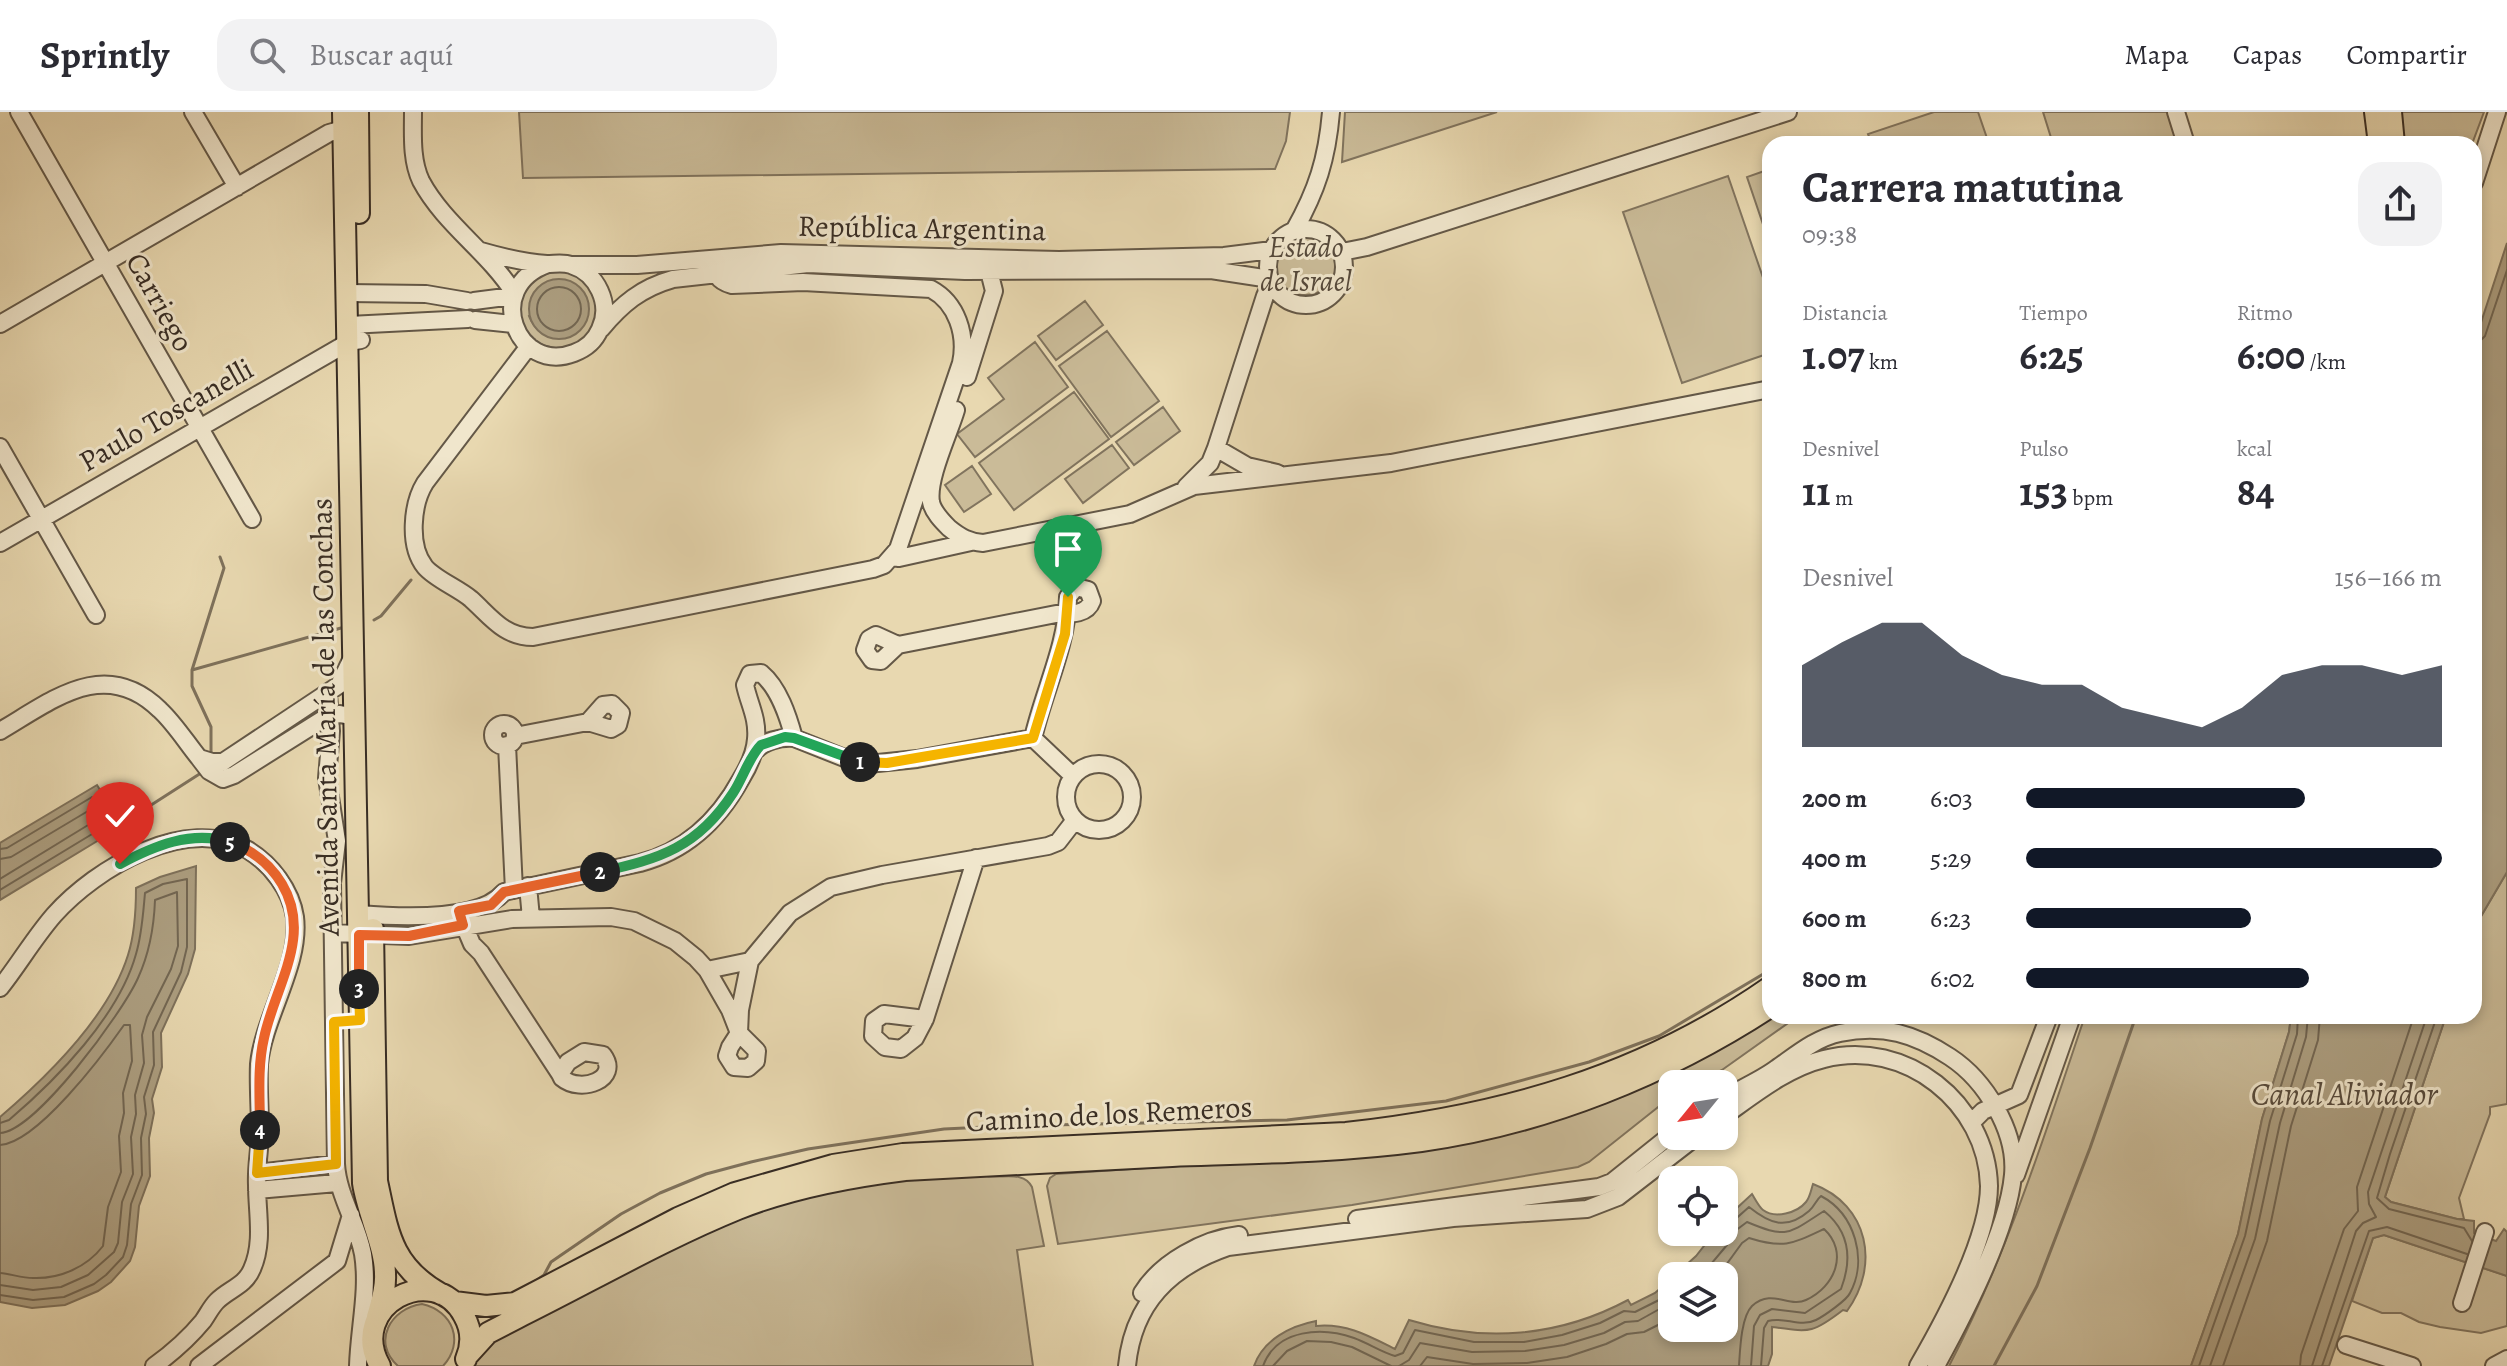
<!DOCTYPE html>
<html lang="es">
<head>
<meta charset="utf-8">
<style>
	body { margin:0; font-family:Alegreya,serif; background:#f2f2f3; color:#2b2b33; height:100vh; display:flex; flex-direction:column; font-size:30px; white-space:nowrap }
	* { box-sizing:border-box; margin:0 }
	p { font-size:26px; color:#7c7c81 }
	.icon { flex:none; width:44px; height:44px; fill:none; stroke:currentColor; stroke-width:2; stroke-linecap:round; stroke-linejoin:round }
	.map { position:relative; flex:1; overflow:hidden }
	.panel { position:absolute; left:1762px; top:24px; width:720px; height:888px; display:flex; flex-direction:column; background:#fff; border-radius:24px; box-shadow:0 4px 12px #0003 }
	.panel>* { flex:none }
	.needle { width:52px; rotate:240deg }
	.controls { position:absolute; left:1658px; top:958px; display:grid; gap:16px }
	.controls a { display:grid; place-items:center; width:80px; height:80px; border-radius:16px; background:#fff; box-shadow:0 4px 12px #0003; font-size:40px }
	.pin { position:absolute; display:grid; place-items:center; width:68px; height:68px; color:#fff; margin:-82px -34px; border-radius:50% 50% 50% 0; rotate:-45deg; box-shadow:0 0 8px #0007 }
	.pin .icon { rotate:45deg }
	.km { position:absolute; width:40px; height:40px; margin:-20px; border-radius:50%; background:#222; color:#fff; font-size:22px; line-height:40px; text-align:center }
	.round { display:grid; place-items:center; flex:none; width:84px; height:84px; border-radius:24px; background:#f2f2f3 }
	.summary { display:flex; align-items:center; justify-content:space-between; height:136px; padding:0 40px }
	h1 { font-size:44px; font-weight:600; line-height:60px }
	.metrics { display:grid; grid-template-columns:repeat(3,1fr); gap:12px; height:136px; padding:8px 40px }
	.metrics div { display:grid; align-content:center }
	.metrics b { font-size:40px; font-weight:600 }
	.metrics small { font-size:22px; font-weight:400 }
	.metrics p { font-size:22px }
	.chart { height:224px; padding:16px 40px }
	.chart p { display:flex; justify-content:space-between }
	.chart svg { width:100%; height:144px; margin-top:8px; fill:#111827; opacity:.7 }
	ul { padding:0 40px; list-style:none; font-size:26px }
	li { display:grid; grid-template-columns:128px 96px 1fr; align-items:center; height:60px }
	li i { height:20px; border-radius:10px; background:#111827 }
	header { display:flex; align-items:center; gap:48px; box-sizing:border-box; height:112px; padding:0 40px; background:#fff; border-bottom:2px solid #e1e1e2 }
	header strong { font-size:38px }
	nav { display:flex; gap:44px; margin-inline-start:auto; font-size:28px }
	.search { width:560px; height:72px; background:#f2f2f3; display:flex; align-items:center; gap:20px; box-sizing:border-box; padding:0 28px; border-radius:24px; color:#7c7c81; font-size:30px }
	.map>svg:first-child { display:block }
</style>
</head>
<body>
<header>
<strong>Sprintly</strong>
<div class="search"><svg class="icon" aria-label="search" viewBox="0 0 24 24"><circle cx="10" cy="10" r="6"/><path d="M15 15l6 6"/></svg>Buscar aquí</div>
<nav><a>Mapa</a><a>Capas</a><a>Compartir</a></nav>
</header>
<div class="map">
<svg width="2507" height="1254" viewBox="0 0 2507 1254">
	<rect width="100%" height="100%" fill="#e8d8b0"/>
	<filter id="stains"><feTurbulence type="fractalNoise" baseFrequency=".0025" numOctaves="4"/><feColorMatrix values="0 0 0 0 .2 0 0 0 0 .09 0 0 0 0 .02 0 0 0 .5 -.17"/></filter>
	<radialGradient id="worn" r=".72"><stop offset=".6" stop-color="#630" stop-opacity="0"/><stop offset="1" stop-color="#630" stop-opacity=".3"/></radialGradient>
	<path fill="#cabb98" stroke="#81745e" stroke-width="2" fill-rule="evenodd" d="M 519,0 L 1290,0 L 1286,29 L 1275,57 L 523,66 Z
		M 1345,0 L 1497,0 L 1342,50 Z
		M 1934,0 L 1978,0 L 1989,32 L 1872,32 L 1868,22 Z
		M 2043,0 L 2168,0 L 2178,32 L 2053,32 Z
		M 2398,0 L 2484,0 L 2472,32 L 2401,32 Z
		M 1770,57 L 1770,133 L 1747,65 Z
		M 1728,64 L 1770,186 L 1770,241 L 1682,271 L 1623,100 Z
		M1274 152a31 31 0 1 1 62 0a31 31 0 1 1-62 0Z
		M 554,155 L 587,167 L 600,199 C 586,238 566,246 529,227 L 516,195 L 524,173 ZM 579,175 L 588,190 L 583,214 C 565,233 539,228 529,204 Z
		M 1085,189 L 1103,213 L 1056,248 L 1038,224 Z
		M 1107,219 L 1159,289 L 1111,325 L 1059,254 Z
		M 1035,230 L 1068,275 L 975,345 L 957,322 L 1004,287 L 988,266 Z
		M 1074,280 L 1109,327 L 1014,398 L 979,351 Z
		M 1163,295 L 1180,319 L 1134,353 L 1116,330 Z
		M 1112,333 L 1129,356 L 1083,391 L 1065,367 Z
		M 972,354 L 991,382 L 964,400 L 945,373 Z
		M 2507,760 L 2507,992 L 2490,995 L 2490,1002 L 2459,1086 L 2464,1107 L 2457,1107 L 2391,1090 L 2385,1085 L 2446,904 L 2474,904 L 2474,822 L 2480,806 Z
		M 1770,904 L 1798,904 L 1722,958 L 1695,972 L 1672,972 L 1672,984 L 1589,1050 L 1578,1055 L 1352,1093 L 1058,1132 L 1047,1074 L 1050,1066 L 1056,1062 L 1343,1043 Z
		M 2085,904 L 2291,904 L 2289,920 L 2262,1007 L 2238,1122 L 2191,1254 L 1949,1254 C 2007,1143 2045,1022 2085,904 Z
		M 977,1061 C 994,1071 1022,1055 1032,1075 L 1044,1134 L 1017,1138 L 1033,1254 L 473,1254 L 488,1227 L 576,1187 L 667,1138 L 771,1093 L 894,1067 Z
		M 2384,1123 L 2507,1164 L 2507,1214 L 2481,1221 L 2440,1215 L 2419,1210 L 2401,1201 L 2382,1201 L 2352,1189 L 2373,1126 Z
		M 422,1192 C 453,1199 465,1230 443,1254 L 398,1254 C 371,1230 391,1196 422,1192 Z"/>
	<path fill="#ac9e80" stroke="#7e715b" stroke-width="2" d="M 2507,131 L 2507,760 L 2480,806 L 2474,822 L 2474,232 Z
		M529 197a30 30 0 1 1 60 0a30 30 0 1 1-60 0Z
		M 97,673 L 122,714 L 0,788 L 0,731 Z
		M 196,754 L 195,837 L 188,862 L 161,921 L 162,955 L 152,987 L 154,1001 L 149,1026 L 150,1064 L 139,1094 L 135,1135 L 130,1149 L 111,1170 L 98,1179 L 65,1193 L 32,1196 L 0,1190 L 0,1005 C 48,964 109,904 128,843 C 135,821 136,799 136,776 L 160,765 Z
		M 2291,904 L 2446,904 L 2385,1085 L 2391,1090 L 2457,1107 L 2474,1109 L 2474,1121 L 2496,1129 L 2504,1117 L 2507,1120 L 2507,1164 L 2384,1123 L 2373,1126 L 2329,1254 L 2191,1254 L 2238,1122 L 2262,1007 L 2289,920 Z
		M 1813,1072 C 1869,1093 1880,1154 1847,1199 L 1843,1198 C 1812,1222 1810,1220 1772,1215 L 1772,1242 L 1768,1254 L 1254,1254 C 1263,1228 1290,1214 1316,1209 L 1316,1214 C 1346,1211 1369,1224 1395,1237 L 1409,1208 C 1484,1231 1559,1225 1628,1188 L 1631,1193 L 1655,1181 L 1672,1166 L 1672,1216 L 1724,1216 L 1724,1164 L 1674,1164 L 1696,1144 L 1715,1120 L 1724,1120 L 1724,1108 L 1752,1082 C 1755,1087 1759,1095 1763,1098 C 1775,1107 1797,1101 1806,1090 C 1810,1085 1811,1078 1813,1072 Z"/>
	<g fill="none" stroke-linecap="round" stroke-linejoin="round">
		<path stroke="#726652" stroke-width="2" d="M537 197a22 22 0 1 1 44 0a22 22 0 1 1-44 0Z
			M 2474,230 L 2480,229 L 2485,224 L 2507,158
			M 0,737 L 7,736 L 92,685 L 96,687 L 109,709 L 107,713 L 0,778
			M 0,747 L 11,745 L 88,699 L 92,700 L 95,704 L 93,710 L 0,767
			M 2437,904 L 2390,1042 L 2377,1086 L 2389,1097 L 2464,1116 L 2472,1129
			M 0,1011 L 9,1008 C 56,968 119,904 136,842 C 142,822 143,802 145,781 L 163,772 L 187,767 L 187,835 L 181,860 L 153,920 L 154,953 L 144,985 L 146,1002 L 141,1026 L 142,1063 L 131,1092 L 127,1133 L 123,1145 L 106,1163 L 94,1172 L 64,1185 L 33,1188 L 0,1183
			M 0,1021 C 36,1019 123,900 138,866 C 149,842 154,815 155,788 L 177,780 L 178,834 L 171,857 L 147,905 L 142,923 L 144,951 L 135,983 L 136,1002 L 131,1025 L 133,1062 L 122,1090 L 118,1131 L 114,1140 L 88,1163 L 61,1175 L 33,1178 L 0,1173
			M 0,1033 C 37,1031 103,943 124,913 L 130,913 L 132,949 L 123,981 L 124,1001 L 119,1024 L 121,1060 L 108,1095 L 103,1134 C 87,1155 60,1167 33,1166 C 22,1166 11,1162 0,1161
			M 1724,1112 L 1731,1111 L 1749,1095 C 1769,1111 1786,1119 1809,1099 C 1815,1094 1816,1088 1821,1084 C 1855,1102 1868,1148 1850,1181 C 1847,1188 1824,1204 1816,1208 C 1800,1216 1784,1204 1768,1209 L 1764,1216 L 1761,1254
			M 1701,1164 L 1727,1133 L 1731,1122 L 1747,1110 C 1788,1127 1788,1122 1824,1099 C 1850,1120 1852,1148 1841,1177 L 1805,1201 L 1772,1197 L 1760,1203 L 1754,1214 L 1751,1254
			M 1718,1164 L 1742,1131 L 1749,1126 C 1784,1137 1792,1132 1824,1117 C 1849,1140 1835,1175 1806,1188 C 1789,1196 1772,1176 1752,1194 C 1741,1205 1740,1238 1739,1254
			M 1263,1254 C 1277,1216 1323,1215 1354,1226 C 1368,1231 1381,1240 1395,1244 L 1403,1241 L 1415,1218 L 1474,1230 L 1524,1230 L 1562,1223 L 1600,1211 L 1624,1199 L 1635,1200 L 1659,1188 L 1672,1176
			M 1273,1254 L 1287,1239 L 1307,1229 L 1331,1230 L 1352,1235 L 1391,1254
			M 1399,1254 L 1409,1248 L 1420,1231 L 1472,1240 L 1525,1239 L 1564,1233 L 1604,1221 L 1625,1210 L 1638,1209 L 1672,1190
			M 1420,1254 L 1427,1245 L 1473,1252 L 1527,1251 L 1567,1245 L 1606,1232 L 1627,1222 L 1644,1220 L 1672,1206
			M 2199,1254 L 2245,1124 L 2270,1009 L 2297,922 L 2298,904
			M 2210,1254 L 2255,1127 L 2280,1011 L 2306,925 L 2308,904
			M 2223,1254 L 2267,1129 L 2291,1014 L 2318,928 L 2320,904
			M 2300,1254 L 2301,1243 L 2344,1117 L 2358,1099 L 2357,1075 L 2414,904
			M 2312,1254 L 2356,1119 L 2363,1111 L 2376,1105 L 2369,1092 L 2368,1080 L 2427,904
			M 2322,1254 L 2369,1119 L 2387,1115 L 2467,1142"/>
		<path stroke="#7e715b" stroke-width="3" d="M 220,445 L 224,456 L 192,558 L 341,516
			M 374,508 L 381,504 L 411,468
			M 192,558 L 192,574 L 211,615 L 211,642
			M 120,713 L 201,661
			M 533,1171 L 544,1163 L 551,1150 L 621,1102 L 660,1081 L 706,1062 L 751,1050 L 808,1037 L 944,1017 L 1006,1014 L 1287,1008 L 1446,989 L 1589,950 L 1659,924 L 1770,858
			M 1994,1254 L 2037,1174 L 2090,1036 L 2136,904"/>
		<defs>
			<path id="minor" d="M 19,0 L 252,407
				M 193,0 L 237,75
				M 413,0 C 413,22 411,48 421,69 C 444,112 488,140 514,181
				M 2176,0 L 2186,32
				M 2474,71 L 2497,0
				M1268 155a38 38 0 1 1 76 0a38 38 0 1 1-76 0Z
				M 1294,119 C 1317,78 1327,47 1331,0
				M 481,139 C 502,145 525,151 547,152 C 555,152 563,150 571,153 C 597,161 612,192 600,217 C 595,229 585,237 574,241 C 517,263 482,175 548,152
				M 1342,140 L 1367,135 L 1788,0
				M 571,153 L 637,153 L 781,141 L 1059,148 L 1224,144 L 1272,138
				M 348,181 L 426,182 L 467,189
				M 474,189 L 513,184
				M 475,208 L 513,212
				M 0,212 L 329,21 L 343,17
				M 349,213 L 468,207
				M 601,217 C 622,192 641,176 673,167 L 808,152 L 965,159 L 1211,158 L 1270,167
				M 529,234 L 425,371 C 412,392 408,434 425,455 C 435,467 458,476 471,487 C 491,505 504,525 533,525 L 873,457 L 884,453 L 898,437 L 961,251 C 967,223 957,191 931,177 L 803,170 L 732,173 C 717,169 715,162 713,147
				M 967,265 L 994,179 L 989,159
				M 956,298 C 949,322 927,367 931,390 C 933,400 942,409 949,416 C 960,425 969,430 983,431 L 1130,402 L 1194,374 L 1391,351 L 1770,277
				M 0,335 L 96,503
				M 1216,336 L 1265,184 L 1271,171
				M 1186,375 L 1210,351 L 1216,336 L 1247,354 L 1277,361
				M 0,431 L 349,230 L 361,228
				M 892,445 L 899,446 L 971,430
				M 898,533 L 876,523 L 869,527 L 865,538 L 872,548 L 881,549 L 898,533 L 1056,502 C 1070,502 1087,503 1092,489 L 1088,478 L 1076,475 L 1068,485 C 1067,534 1044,578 1033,626 L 1073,664
				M 351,548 L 339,573 L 223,650 L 212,650 L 199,646 L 209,659 L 223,667 L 234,663 L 328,604 L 340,602 L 355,605
				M 328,582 L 331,619 L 327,666 L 337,729 L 332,771 L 336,1052 C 338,1084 357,1110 363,1142 C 369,1178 359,1217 358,1254
				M493 623a11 11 0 1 1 22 0a11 11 0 1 1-22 0Z
				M 0,619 C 53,588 105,544 160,598 C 175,612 186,630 199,646
				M 515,624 L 588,610 L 611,617 L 618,613 L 621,601 L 612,592 L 603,593 L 588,610
				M 507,633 L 514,778
				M 755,639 C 764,629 780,625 794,626 L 852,649 L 868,652 L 917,647 L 1033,626
				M1066 685a33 33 0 1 1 66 0a33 33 0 1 1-66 0Z
				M 528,774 L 531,806
				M 359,802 C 396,805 479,810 504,780 L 640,751 C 686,739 718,709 741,667 C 749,654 755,642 756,627 C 758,606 749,592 745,573 L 750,562 L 761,561 C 779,576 788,604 794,626
				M 461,806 L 472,832 L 481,841 L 560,962
				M 333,821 L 409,824 L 512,807 L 611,805 L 634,809 L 675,829 L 696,846 L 707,858 L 730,898 L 739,921 L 757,939 L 756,949 L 748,956 L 734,955 L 727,944 L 730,935 L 739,921 L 740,898 L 750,849 L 707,858
				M 750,849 L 790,801 L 831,775 L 882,763 L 1048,734 L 1058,730 L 1075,708
				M 0,876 C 19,852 34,826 54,803 C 96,756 186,702 248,738 C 271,752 291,778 295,805 C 301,852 264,904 259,952 C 258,974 260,996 260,1019 C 260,1037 256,1055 257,1073 C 257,1101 264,1130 252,1157 C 245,1174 229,1177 217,1189 C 211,1195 208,1202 203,1209 C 189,1226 172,1241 154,1254
				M 925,907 L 884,902 L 874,909 L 873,924 L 885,935 L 901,937 L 915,926 L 925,907 L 976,746
				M 584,940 L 603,943 C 621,967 581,982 562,966 L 560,962 L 568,950 Z
				M 1724,986 C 1742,976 1761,968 1777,956 C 1797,942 1816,926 1840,921 C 1883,912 1915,922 1950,945 C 1985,968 2017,1019 2013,1063 C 2008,1118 1963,1205 1936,1254
				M 1724,1004 C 1755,982 1787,956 1824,947 C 1905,926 1987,991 1989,1074 C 1989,1126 1944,1209 1918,1254
				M 1972,1010 L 1983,999 L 2019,983 L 2049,904
				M 257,1061 L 336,1052
				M 2016,1063 L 2072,904
				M 257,1078 L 337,1071
				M 1357,1107 L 1599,1075 L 1612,1070 L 1672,1022
				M 1142,1181 C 1161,1150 1204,1127 1239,1123
				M 2462,1191 L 2485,1120
				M 2346,1233 L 2412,1254
				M 199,1254 L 337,1149 L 351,1103
				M 1127,1254 C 1133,1191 1170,1155 1228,1135 L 1453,1106 L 1587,1097 L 1618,1085 L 1697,1024
				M 2494,1254 L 2507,1247"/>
			<path id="major" d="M 343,0 L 363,1071 C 367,1100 385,1134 385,1162 C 386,1177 381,1191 377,1205
				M 358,0 L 359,101
				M 2375,0 L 2379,32
				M 2391,0 L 2394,32
				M 373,817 L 377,1069 C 388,1120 391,1154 441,1182
				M 454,1190 L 486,1194 L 515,1191 L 678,1106 L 735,1081 L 833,1053 L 903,1042 L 1346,1021 C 1501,1004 1641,965 1770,875
				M 468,1243 L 488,1221 L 517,1206 C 590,1170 662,1128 738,1097 C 790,1076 849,1065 905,1058 C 994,1054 1083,1048 1172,1044 C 1255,1041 1338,1040 1421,1029 C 1544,1012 1666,963 1770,895
				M 380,1254 C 346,1194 434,1147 464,1204 C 472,1218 472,1233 466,1247"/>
		</defs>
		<use href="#minor" stroke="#645847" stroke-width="20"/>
		<use href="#major" stroke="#382d24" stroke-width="24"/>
		<use href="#minor" stroke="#f0e6cc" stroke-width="16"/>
		<use href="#major" stroke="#e8d8b0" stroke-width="20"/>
	</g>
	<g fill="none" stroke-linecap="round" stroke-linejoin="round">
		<defs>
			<path id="split-1" d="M 860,650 L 887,651 L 1033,626 L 1065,522 L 1068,485"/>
			<path id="split-2" d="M 600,760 C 660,747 698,735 733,681 C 743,666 749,645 761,633 L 785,625 L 794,626 L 860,650"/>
			<path id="split-3" d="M 359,877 L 359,823 L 409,824 L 463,813 L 459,799 L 491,793 L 504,780 L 600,760"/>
			<path id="split-4" d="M 260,1018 L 257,1061 L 336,1052 L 334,910 L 360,908 L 359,877"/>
			<path id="split-5" d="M 230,730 C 252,738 270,752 282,772 C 313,824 275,874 264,926 C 257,956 260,987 260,1018"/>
			<path id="split-6" d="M 120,752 C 154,734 191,718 230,730"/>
		</defs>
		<use href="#split-1" stroke="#fff" stroke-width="16"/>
		<use href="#split-2" stroke="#fff" stroke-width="16"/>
		<use href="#split-3" stroke="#fff" stroke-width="16"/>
		<use href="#split-4" stroke="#fff" stroke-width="16"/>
		<use href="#split-5" stroke="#fff" stroke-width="16"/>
		<use href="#split-6" stroke="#fff" stroke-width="16"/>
		<use href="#split-1" stroke="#f5b400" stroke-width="10"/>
		<use href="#split-2" stroke="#22a559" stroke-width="10"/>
		<use href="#split-3" stroke="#f0652b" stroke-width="10"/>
		<use href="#split-4" stroke="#f5b400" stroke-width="10"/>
		<use href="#split-5" stroke="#f0652b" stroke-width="10"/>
		<use href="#split-6" stroke="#22a559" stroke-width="10"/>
	</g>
	<g text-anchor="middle" stroke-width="6" stroke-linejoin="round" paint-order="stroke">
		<g font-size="30" fill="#382d24" stroke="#f0e6cc">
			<text transform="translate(922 116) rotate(1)" y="10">República Argentina</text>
			<text transform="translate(160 190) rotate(61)" y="10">Carriego</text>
			<text transform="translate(166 303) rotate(-30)" y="10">Paulo Toscanelli</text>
			<text transform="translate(325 605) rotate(-91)" y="10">Avenida Santa María de las Conchas</text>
			<text transform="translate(1109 1002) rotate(-3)" y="10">Camino de los Remeros</text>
		</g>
		<g font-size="30" font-style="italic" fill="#55493b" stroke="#f0e6cc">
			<text x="1306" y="145">Estado<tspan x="1306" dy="34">de Israel</tspan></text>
		</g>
		<g font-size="32" font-style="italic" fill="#55493b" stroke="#f0e6cc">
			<text x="2344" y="993">Canal Aliviador</text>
		</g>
	</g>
	<rect width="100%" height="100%" filter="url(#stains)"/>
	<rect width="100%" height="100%" fill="url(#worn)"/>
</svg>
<div class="controls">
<a><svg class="needle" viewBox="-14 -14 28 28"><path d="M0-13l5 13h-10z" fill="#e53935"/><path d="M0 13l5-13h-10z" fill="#7c7c81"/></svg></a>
<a><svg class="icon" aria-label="locate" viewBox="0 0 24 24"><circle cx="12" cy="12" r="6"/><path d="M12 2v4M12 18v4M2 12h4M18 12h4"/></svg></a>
<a><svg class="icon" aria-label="layers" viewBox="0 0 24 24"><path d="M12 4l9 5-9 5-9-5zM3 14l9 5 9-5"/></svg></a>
</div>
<div class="pin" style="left:1068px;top:485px;background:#1e9e55"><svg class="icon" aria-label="arrive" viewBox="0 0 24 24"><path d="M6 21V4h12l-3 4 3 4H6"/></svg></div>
<div class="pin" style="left:120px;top:752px;background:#d93025"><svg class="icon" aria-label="check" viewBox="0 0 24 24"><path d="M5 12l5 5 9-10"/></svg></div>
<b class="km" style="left:860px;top:650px">1</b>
<b class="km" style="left:600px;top:760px">2</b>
<b class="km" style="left:359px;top:877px">3</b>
<b class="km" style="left:260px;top:1018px">4</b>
<b class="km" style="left:230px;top:730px">5</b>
<section class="panel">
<div class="summary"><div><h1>Carrera matutina</h1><p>09:38</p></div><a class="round"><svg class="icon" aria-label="share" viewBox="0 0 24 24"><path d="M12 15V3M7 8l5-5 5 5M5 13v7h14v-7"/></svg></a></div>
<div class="metrics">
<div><p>Distancia</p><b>1.07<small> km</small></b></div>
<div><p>Tiempo</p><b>6:25</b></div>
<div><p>Ritmo</p><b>6:00<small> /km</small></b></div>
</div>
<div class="metrics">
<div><p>Desnivel</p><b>11<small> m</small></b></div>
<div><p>Pulso</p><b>153<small> bpm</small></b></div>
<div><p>kcal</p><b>84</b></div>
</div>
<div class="chart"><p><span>Desnivel</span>156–166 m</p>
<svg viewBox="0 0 160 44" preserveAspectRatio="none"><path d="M0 44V19L10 12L20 6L30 6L40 16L50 22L60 25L70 25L80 32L90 35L100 38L110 32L120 22L130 19L140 19L150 22L160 19V44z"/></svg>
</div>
<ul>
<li><b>200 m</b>6:03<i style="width:67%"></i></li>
<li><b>400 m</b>5:29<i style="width:100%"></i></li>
<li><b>600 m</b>6:23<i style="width:54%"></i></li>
<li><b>800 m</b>6:02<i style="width:68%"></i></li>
</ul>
</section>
</div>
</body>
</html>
